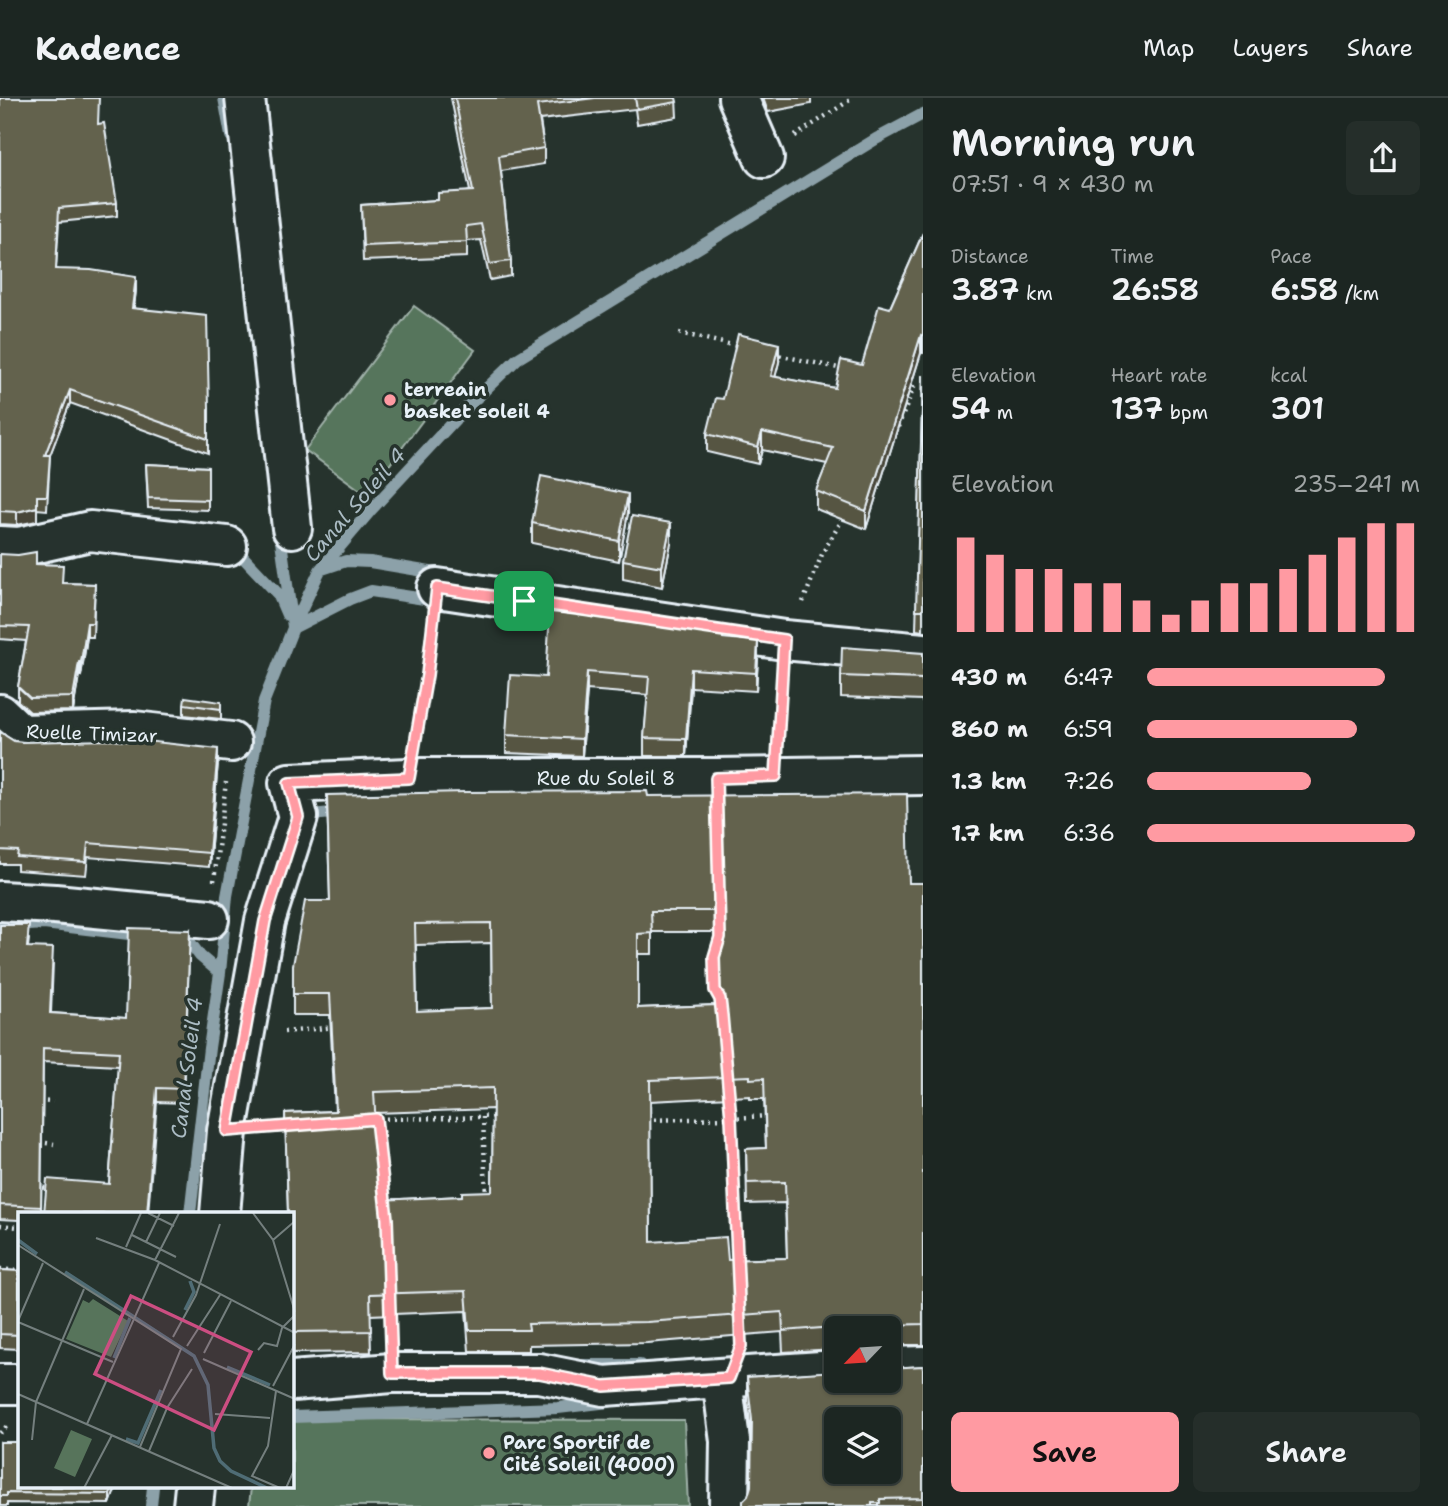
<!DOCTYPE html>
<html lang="en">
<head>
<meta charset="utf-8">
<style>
	body { margin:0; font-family:"Shantell Sans",sans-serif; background:#252e2a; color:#f1f3f6; height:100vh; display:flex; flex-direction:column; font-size:26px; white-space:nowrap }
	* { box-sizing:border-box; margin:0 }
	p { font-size:23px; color:#a0a5a5 }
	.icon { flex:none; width:38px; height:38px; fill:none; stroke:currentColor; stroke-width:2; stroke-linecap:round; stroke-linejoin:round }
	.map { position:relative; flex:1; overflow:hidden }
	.details { display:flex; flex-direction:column; background:#1c2622; width:525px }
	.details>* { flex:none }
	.needle { width:46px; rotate:245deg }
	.tools { position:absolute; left:824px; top:1218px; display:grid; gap:14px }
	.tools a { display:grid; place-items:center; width:77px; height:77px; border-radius:10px; background:#1c2622; box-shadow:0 2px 5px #0004,0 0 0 2px #3a4340; font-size:35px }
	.pin { position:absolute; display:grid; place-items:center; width:60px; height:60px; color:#fff; margin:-30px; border-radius:14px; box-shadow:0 4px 10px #0006 }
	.round { display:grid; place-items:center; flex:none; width:74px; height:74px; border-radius:10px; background:#252e2a }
	.headline { display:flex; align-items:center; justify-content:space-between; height:119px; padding:0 28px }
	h1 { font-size:38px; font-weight:600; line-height:52px }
	.metrics { display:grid; grid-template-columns:repeat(3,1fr); gap:10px; height:119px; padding:7px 28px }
	.metrics div { display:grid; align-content:center }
	.metrics b { font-size:30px; font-weight:600 }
	.metrics small { font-size:19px; font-weight:400 }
	.metrics p { font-size:19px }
	.chart { height:196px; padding:14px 28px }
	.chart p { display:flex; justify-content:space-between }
	.chart svg { width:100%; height:126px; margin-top:7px; stroke:#ff9aa2; stroke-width:6 }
	.action { display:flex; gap:14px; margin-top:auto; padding:14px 28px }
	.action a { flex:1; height:80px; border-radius:10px; background:#ff9aa2; color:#111; font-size:28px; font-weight:600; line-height:80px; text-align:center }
	.action a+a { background:#252e2a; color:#f1f3f6 }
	ul { padding:0 28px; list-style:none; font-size:23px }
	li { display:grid; grid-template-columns:112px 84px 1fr; align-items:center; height:52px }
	li i { height:18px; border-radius:9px; background:#ff9aa2 }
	header { display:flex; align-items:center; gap:42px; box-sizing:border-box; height:98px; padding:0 35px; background:#1c2622; border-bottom:2px solid #3a4340 }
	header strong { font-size:33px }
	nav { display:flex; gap:38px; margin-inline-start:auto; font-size:24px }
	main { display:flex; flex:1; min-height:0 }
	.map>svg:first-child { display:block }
</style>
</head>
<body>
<header>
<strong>Kadence</strong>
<nav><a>Map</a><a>Layers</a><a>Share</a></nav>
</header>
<main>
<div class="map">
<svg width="923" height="1408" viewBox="0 0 923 1408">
	<rect width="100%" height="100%" fill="#26332d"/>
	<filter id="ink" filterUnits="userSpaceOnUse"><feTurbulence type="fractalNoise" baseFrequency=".0143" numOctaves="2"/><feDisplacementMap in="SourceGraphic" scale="14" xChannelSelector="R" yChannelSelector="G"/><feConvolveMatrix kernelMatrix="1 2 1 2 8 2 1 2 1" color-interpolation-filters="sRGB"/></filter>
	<g filter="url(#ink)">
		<path fill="#57745b" stroke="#a0b2aa" stroke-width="2" d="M 414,208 L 475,252 L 367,397 L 305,352 Z
			M 292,1321 L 684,1322 L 688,1408 L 249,1408 L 251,1389 L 292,1389 Z"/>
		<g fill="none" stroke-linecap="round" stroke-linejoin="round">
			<path stroke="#8ca1a9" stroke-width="12" d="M 224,0 L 231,38
				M 279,429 L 293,529
				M 227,456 L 242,458 L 278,496 L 287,517
				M 322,471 L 346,463 L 370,464 L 442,476
				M 293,530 L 350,501 L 371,493 L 438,503
				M 301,718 L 342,714
				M 0,829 L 44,826 L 146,838
				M 174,841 L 189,843 L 200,858 L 220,875
				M 190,1116 L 209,950 L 220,875 L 227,798 L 264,603 L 293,530 L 320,472 L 370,413 L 462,314 L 517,261 L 876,41 L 923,16
				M 581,1267 L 640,1267
				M 292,1319 L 558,1310 L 609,1304
				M 151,1408 L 153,1389"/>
			<defs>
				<path id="minor" d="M 245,0 L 292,430
					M 738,0 L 764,60
					M 0,448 L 19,449 L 90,433 L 227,448
					M 437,490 L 784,542 L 923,555
					M 0,616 L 21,636 L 134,633 L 231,644
					M 0,803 L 55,806 L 209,821
					M 220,1116 L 227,1033 L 265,823 L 298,719 L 289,685 L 409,680 L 716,680 L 923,677
					M 889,1269 L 923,1268
					M 722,1281 L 730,1343 L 729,1408
					M 292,1283 L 392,1275 L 539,1275 L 604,1288 L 836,1272
					M 0,1286 L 19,1286
					M 193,1408 L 195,1389"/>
			</defs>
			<use href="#minor" stroke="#e8f1f8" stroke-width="44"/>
			<path stroke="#e8f1f8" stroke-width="4.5" stroke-dasharray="2 5" stroke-linecap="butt" d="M 795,38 L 853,0
				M 679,235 L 741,249
				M 773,256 L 843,271
				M 898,329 L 915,287
				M 803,504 L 823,454 L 845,417
				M 416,642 L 427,577 L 433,529
				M 778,642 L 781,581
				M 214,783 L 226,684
				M 717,848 C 713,862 711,884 718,898
				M 284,934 L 335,929
				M 729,996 L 737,1166
				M 39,1003 L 53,1004
				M 483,1019 L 486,1098
				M 372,1021 L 457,1020 L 496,1018
				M 376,1021 L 385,1107
				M 647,1022 L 731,1020 L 768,1018
				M 267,1029 L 290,1028
				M 39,1044 L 54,1046
				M 36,1089 L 45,1090
				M 0,1127 L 19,1129
				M 0,1171 L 19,1173
				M 390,1213 L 391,1236
				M 0,1335 L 9,1326"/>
			<use href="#minor" stroke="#26332d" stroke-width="38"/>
		</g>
		<path fill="#565443" stroke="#e8f1f8" stroke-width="2" fill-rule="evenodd" d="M 0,0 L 99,26 L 117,105 L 117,118 L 59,124 L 56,171 L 136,192 L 134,210 L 209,310 L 209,324 L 208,324 L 208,355 L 70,305 L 50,357 L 47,412 L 37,411 L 37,423 L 17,427 L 0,426 Z
			M 451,0 L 676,0 L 677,19 L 637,26 L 635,11 L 540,22 L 544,50 L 544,66 L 501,73 L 511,163 L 511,178 L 490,182 L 481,142 L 467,143 L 467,159 L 363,163 L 361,107 L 438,102 L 470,93 Z
			M 763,0 L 811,0 L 811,6 L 768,14 Z
			M 923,135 L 923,255 L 921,255 L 866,431 L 816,411 L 816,393 L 827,366 L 762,352 L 758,366 L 707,354 L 707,336 L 723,301 L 779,264 L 775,279 L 835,290 L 862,267 L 890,210 Z
			M 923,277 L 923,533 L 916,532 Z
			M 146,366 L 208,369 L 208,412 L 148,410 Z
			M 628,415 L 619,463 L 532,445 L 532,425 Z
			M 671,445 L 662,489 L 623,481 L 623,462 Z
			M 0,456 L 36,466 L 62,485 L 95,486 L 93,539 L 87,539 L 81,578 L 79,577 L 73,613 L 30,614 L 18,603 L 18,589 L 26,543 L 0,541 Z
			M 723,540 L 758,560 L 756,593 L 691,589 L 686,658 L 644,658 L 644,640 L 648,597 L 587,592 L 582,658 L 506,655 L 506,637 L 546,579 Z
			M 923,555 L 923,604 L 922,604 L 922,602 L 841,599 L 841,578 Z
			M 221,604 L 221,621 L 184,617 L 184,606 Z
			M 0,633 L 6,638 L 14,643 L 218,664 L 209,769 L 88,759 L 86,777 L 17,772 L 17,766 L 0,766 Z
			M 327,697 L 648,698 L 909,785 L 923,785 L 923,1247 L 889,1247 L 889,1230 L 836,1230 L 836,1251 L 783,1254 L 782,1234 L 647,1245 L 529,1247 L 529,1253 L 469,1253 L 466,1213 L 370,1217 L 371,1254 L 292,1255 L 292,1116 L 288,1115 L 285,1015 L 335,1013 L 330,917 L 293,917 L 293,867 L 330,803 ZM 652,834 L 716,834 L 717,907 L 638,910 L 638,856 L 652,856 ZM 491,845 L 492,910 L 417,913 L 416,847 ZM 750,998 L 750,1001 L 764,1001 L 766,1050 L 746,1051 L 747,1106 L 785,1105 L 787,1160 L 728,1162 L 651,1144 L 650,1003 ZM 493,1011 L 492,1093 L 462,1098 L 380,1102 L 375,1015 Z
			M 0,827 L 29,841 L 28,849 L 53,864 L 51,915 L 126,920 L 190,832 L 184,1005 L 157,1004 L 109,1086 L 118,968 L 43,964 L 41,1116 L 19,1116 L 19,1122 L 0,1121 Z
			M 0,1172 L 19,1173 L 19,1251 L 0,1250 Z
			M 923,1268 L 923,1408 L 743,1408 L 748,1398 L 751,1388 L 752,1341 L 747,1300 L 747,1279 Z
			M 0,1344 L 116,1389 L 110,1406 L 7,1405 L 7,1408 L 0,1408 Z"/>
		<path fill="#464537" stroke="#e8f1f8" stroke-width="2" d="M 136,179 L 136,192 L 132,223 L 132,210 Z
			M 921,237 L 921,255 L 866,431 L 866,413 Z
			M 779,246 L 779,264 L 771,296 L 771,278 Z
			M 70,292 L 70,305 L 45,370 L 45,357 Z
			M 762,334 L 762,352 L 758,366 L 758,349 Z
			M 628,396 L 628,415 L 619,463 L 619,443 Z
			M 37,409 L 37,423 L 17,427 L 17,414 Z
			M 671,425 L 671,445 L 662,489 L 662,469 Z
			M 87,525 L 87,539 L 81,578 L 81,564 Z
			M 758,543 L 758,560 L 756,593 L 756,575 Z
			M 79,564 L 79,577 L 73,613 L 73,599 Z
			M 691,571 L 691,589 L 686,658 L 686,641 Z
			M 587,574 L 587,592 L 582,658 L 582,641 Z
			M 218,651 L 218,664 L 209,769 L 209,755 Z
			M 157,990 L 157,1004 L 148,1116 L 147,1116 Z
			M 113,1389 L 116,1389 L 110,1406 L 110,1396 Z"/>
		<path fill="#64624e" stroke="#e8f1f8" stroke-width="2" fill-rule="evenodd" d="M 0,0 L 99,0 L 98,26 L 104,25 L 117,105 L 59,110 L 56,171 L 91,172 L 136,179 L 132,210 L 207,218 L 209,310 L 208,311 L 208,341 L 70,292 L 45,357 L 50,357 L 47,398 L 37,398 L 37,409 L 17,414 L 0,413 Z
			M 455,0 L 595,0 L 537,7 L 544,50 L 499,58 L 511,163 L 490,166 L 481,126 L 466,128 L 467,144 L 363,148 L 361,107 L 438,102 L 438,95 L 473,93 Z
			M 635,0 L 676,0 L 677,4 L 637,11 Z
			M 923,135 L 923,238 L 921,237 L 866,413 L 816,393 L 833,350 L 762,334 L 758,349 L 707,336 L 716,300 L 723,301 L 738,236 L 779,246 L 771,278 L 835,290 L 841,262 L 862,267 L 879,207 L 890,210 Z
			M 923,277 L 923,512 L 916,512 Z
			M 146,366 L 208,369 L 208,402 L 148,400 Z
			M 541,378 L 628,396 L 619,443 L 532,425 Z
			M 632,418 L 671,425 L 662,469 L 623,462 Z
			M 36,454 L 36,466 L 63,467 L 62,485 L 95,486 L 93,525 L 87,525 L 81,564 L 79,564 L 73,599 L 30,600 L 18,589 L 29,529 L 0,528 L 0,456 L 18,457 Z
			M 550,514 L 587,517 L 723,537 L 723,540 L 758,543 L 756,575 L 691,571 L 686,641 L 644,640 L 649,579 L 587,574 L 582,641 L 506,637 L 510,577 L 546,579 Z
			M 842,549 L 923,555 L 923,583 L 922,583 L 922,581 L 841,578 Z
			M 185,599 L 221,604 L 221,611 L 184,606 Z
			M 0,633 L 6,638 L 14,643 L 22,644 L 110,642 L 137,644 L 137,642 L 218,651 L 209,755 L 88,745 L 86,764 L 17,759 L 18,753 L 0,752 Z
			M 647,693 L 648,698 L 907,696 L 909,785 L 923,785 L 923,1226 L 888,1227 L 877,1230 L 835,1229 L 783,1233 L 782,1214 L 647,1224 L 528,1226 L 529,1232 L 469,1232 L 466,1193 L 370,1196 L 371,1233 L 292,1234 L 292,1116 L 270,1116 L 288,1115 L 285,1015 L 336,1013 L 330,896 L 293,896 L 293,867 L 305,803 L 330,803 L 327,697 L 466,694 ZM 651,813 L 716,813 L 717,907 L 638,910 L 638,836 L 652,835 ZM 491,825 L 492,910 L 417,913 L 415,826 ZM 750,978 L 750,981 L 764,980 L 766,1050 L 746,1051 L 747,1085 L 785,1084 L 787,1160 L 728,1162 L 726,1139 L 651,1144 L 650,982 ZM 493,990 L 492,1093 L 462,1094 L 462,1098 L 380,1102 L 374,994 Z
			M 0,827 L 29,827 L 27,849 L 53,850 L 50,915 L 126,920 L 129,830 L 190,832 L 184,991 L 157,990 L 147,1116 L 44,1116 L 47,1081 L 109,1086 L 119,954 L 43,950 L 41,1109 L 0,1107 Z
			M 0,1172 L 19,1173 L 19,1237 L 0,1236 Z
			M 923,1268 L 923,1400 L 880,1401 L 880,1405 L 872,1405 L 872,1408 L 743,1408 L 743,1403 L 748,1398 L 751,1388 L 752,1322 L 747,1279 L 836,1273 L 836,1283 L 889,1283 L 889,1270 ZM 836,1321 L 889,1321 L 889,1374 L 836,1374 Z
			M 0,1344 L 19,1344 L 19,1389 L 113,1389 L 110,1396 L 7,1395 L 7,1398 L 0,1398 Z"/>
	</g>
	<g fill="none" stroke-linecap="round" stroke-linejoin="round" filter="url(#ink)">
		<defs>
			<path id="route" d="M 437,490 L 784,542 L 776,678 L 716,680 L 720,839 L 714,859 L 715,892 L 720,901 L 722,918 L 731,1020 L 741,1248 L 729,1280 L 604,1288 L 539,1275 L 392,1275 L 387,1121 L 376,1021 L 227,1033 L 265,823 L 298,719 L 289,685 L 409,680 L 427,577 Z"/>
		</defs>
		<use href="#route" stroke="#fff" stroke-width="14"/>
		<use href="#route" stroke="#ff9aa2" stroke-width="9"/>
	</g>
	<g fill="#ff9aa2" stroke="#26332d" stroke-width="2.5">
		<circle cx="390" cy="302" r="7"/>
		<circle cx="489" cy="1355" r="7"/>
	</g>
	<g text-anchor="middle" stroke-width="7" stroke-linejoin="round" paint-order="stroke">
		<g font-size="19" font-weight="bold" fill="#e8f1f8" stroke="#26332d" text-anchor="start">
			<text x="404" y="298">terreain<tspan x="404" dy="22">basket soleil 4</tspan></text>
			<text x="503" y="1351">Parc Sportif de<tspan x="503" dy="22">Cité Soleil (4000)</tspan></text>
		</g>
		<g font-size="19" fill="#e8f1f8" stroke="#26332d">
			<text transform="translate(92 635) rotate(2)" y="7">Ruelle Timizar</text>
			<text x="606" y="687">Rue du Soleil 8</text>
		</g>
		<g font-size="21" font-style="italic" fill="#abbcc4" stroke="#26332d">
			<text transform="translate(355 407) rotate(-49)" y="7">Canal Soleil 4</text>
			<text transform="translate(187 970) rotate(-83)" y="7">Canal Soleil 4</text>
		</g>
	</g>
	<g transform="translate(18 1114)">
		<rect width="276" height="276" fill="#26332d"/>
		<path d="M 75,87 L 110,109 L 93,145 L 48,127 L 65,88 L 71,91 ZM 53,218 L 74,227 L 57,265 L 36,256 Z" fill="#57745b"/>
		<path fill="none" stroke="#4f6c75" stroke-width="3.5" d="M 0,28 L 19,42M 47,60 L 176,144 L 190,173 L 196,236 L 202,249 L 213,259 L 249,276M 167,98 L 176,80 L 172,69M 96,146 L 112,106M 209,155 L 252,173M 108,227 L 120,231 L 143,178"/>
		<path fill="none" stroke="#747f7e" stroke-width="2" d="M 130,1 L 156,14M 235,1 L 255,28 L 277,100M 114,23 L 158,45M 78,26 L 137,48 L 277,121M 255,28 L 277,9M 128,30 L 142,1M 0,33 L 163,137 L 122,235M 108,35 L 123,1M 137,48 L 161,1M 0,109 L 25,51M 0,110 L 95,150M 155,125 L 178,83 L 202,12M 169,134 L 202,83M 240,138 L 246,131 L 259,134 L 264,116 L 277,103M 186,141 L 213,89M 185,147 L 277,187M 255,174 L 277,132M 258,179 L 250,234 L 234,264 L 262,276M 0,182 L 214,276M 197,202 L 252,206M 69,212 L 141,51M 14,228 L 18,190 L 66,77M 131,239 L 149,196 L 174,157M 66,276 L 94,223M 268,276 L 277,256"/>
		<path fill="#cc4e82" fill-opacity="0.15" stroke="#cc4e82" stroke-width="3.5" d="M 113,84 L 233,140 L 196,218 L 77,162 Z"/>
		<rect width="276" height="276" fill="none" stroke="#e8f1f8" stroke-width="3.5"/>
	</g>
</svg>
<div class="tools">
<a><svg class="needle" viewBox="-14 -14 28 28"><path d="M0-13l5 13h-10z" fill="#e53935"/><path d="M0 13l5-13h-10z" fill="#a0a5a5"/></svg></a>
<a><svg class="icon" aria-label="layers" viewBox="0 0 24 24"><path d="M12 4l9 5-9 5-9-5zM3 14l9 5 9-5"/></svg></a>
</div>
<div class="pin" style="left:524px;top:503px;background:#1e9e55"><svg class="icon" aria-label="arrive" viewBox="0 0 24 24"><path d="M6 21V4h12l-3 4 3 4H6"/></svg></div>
</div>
<section class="details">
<div class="headline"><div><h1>Morning run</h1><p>07:51 · 9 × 430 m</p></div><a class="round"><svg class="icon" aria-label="share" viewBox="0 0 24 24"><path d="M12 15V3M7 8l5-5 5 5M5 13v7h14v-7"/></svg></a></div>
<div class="metrics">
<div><p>Distance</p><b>3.87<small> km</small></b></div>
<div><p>Time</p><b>26:58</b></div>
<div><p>Pace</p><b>6:58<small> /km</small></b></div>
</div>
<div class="metrics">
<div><p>Elevation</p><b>54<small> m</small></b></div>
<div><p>Heart rate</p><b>137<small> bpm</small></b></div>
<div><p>kcal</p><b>301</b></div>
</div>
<div class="chart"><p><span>Elevation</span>235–241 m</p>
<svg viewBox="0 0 160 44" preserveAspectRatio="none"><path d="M5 44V11M15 44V17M25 44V22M35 44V22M45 44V27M55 44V27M65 44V33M75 44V38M85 44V33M95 44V27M105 44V27M115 44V22M125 44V17M135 44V11M145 44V6M155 44V6"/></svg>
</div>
<ul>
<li><b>430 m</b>6:47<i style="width:87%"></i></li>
<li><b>860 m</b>6:59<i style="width:77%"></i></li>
<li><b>1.3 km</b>7:26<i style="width:60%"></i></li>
<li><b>1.7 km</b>6:36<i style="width:98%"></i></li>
</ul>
<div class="action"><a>Save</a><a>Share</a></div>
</section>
</main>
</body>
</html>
